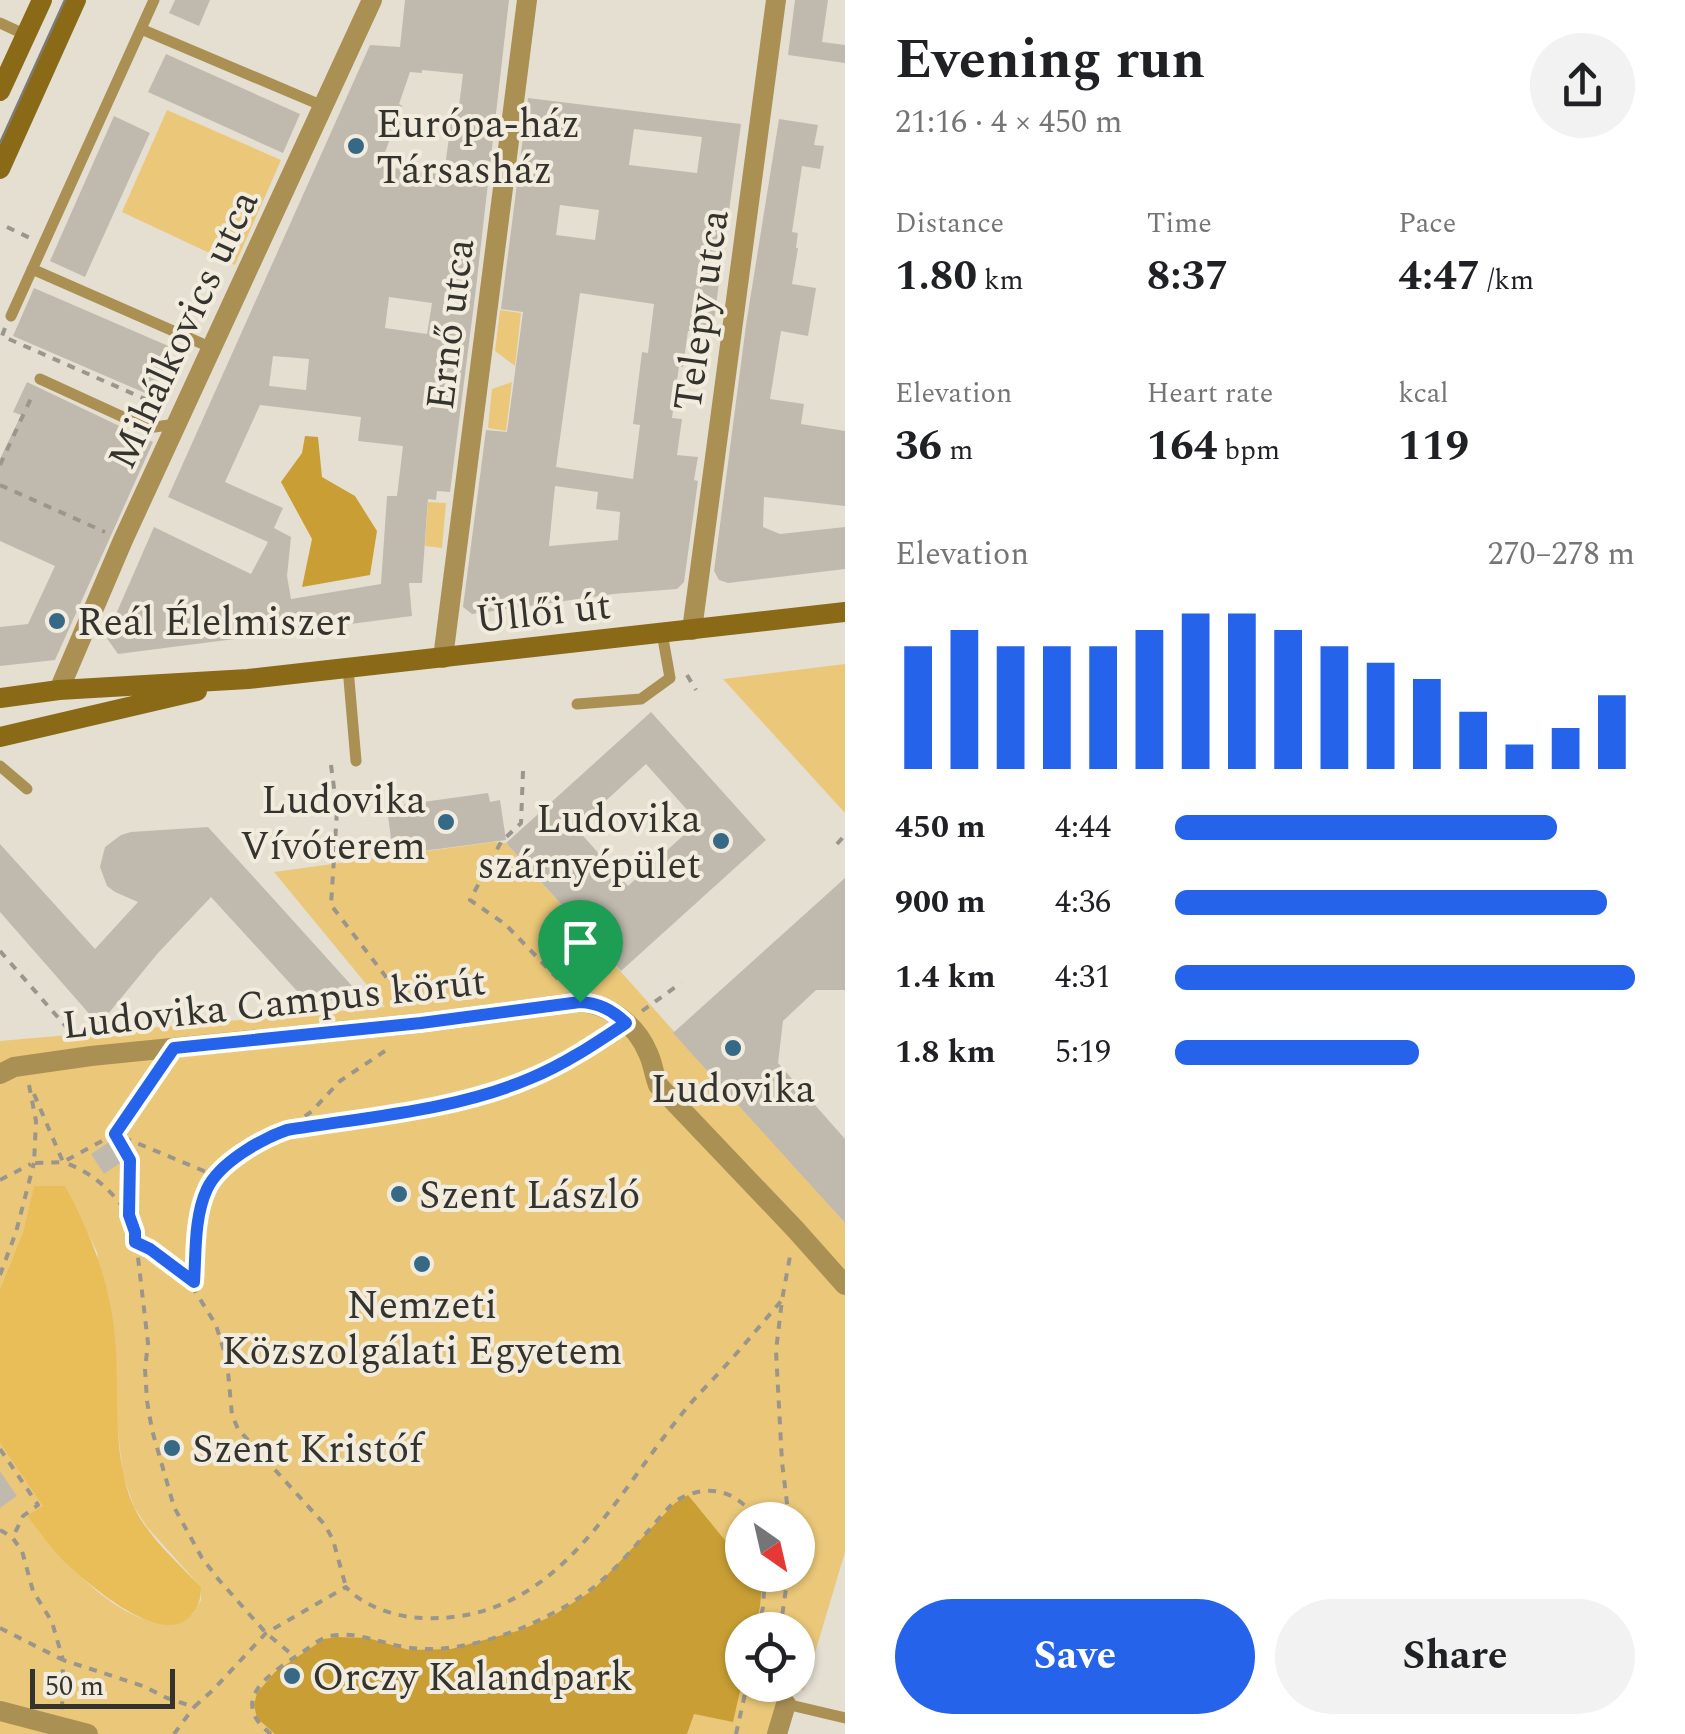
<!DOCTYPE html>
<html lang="en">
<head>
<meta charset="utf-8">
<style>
	body { margin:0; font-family:Spectral,serif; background:#f2f2f2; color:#202124; height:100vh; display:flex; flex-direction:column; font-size:38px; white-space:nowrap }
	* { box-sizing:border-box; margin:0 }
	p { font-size:32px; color:#757577 }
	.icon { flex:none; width:55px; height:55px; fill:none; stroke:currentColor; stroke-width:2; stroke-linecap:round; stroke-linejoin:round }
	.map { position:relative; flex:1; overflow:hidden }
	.panel { display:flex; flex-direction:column; background:#fff; width:840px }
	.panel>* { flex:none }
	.needle { width:65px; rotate:146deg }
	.controls { position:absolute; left:725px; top:1502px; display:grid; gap:20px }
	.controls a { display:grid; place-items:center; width:90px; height:90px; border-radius:50%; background:#fff; box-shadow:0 2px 8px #0004; font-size:50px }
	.scale { position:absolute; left:30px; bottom:25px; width:145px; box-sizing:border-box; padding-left:10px; border:5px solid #35332e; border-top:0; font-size:28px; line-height:35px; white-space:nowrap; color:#35332e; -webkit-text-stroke:8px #f2ecdf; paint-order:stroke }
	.pin { position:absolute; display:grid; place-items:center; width:85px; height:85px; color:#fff; margin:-102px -42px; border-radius:50% 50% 50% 0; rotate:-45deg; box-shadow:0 0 10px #0007 }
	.pin .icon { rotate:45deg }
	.round { display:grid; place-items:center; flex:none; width:105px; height:105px; border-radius:52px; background:#f2f2f2 }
	.summary { display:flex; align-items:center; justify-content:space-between; height:170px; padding:0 50px }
	h1 { font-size:55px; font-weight:700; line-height:75px }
	.stats { display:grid; grid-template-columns:repeat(3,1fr); gap:15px; height:170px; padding:10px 50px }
	.stats div { display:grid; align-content:center }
	.stats b { font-size:42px; font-weight:700 }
	.stats small { font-size:28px; font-weight:400 }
	.stats p { font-size:28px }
	.chart { height:280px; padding:20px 50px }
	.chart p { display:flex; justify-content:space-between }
	.chart svg { width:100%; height:180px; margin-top:10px; stroke:#2563eb; stroke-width:6 }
	.button { display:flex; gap:20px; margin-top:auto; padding:20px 50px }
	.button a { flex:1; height:115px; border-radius:60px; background:#2563eb; color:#fff; font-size:40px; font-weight:700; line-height:115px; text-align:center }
	.button a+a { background:#f2f2f2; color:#202124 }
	ul { padding:0 50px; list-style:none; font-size:32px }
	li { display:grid; grid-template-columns:160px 120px 1fr; align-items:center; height:75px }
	li i { height:25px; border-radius:12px; background:#2563eb }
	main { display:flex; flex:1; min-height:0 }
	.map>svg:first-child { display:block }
</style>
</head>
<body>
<main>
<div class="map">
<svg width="845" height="1734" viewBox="0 0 845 1734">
	<rect width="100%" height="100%" fill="#e5dfd2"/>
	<path fill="#ebc879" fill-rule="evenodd" d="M 167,110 L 281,160 L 235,265 L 122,212 Z
		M 500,310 L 521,313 L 515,366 L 495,351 Z
		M 512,382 L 506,431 L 488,428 L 492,389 Z
		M 428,502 L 446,503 L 442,548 L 425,546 Z
		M 845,664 L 845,813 L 723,679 Z
		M 493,842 L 506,843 L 845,1223 L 845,1552 L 804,1690 L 786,1688 L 771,1734 L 0,1734 L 0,1443 L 44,1506 L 28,1517 C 57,1553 101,1606 147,1620 C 159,1623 180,1616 193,1614 L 201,1600 L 201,1587 L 147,1527 L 134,1507 L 123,1475 L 97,1252 L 65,1186 L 34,1187 L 23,1232 L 0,1289 L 0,1041 L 385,1007 L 274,872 ZM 742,1520 L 798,1520 L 798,1575 L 742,1575 ZM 742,1630 L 798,1630 L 798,1685 L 742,1685 Z"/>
	<path fill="#c99f35" d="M 305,436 L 318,437 L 322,477 L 355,496 L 377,531 L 370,575 L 302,587 L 312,539 L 281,482 L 302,453 Z
		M 688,1495 L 742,1561 L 742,1575 L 754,1575 L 762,1584 L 760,1606 L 755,1630 L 742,1630 L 742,1682 L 733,1722 L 694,1714 L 687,1734 L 275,1734 L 257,1718 L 254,1705 L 257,1693 L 275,1672 L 324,1639 L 336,1637 L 368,1638 L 409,1650 L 451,1649 L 521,1630 L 554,1615 L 593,1590 L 675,1503 Z"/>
	<path fill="#e9bd58" d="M 34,1186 L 65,1186 C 91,1234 110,1282 115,1338 C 120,1393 111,1453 133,1505 C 147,1536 178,1563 201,1587 C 201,1602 197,1611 186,1620 C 156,1642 89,1585 67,1564 C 52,1550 40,1532 27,1516 L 43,1506 L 0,1443 L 0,1289 L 23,1232 Z"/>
	<path fill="#c0baae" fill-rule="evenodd" d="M 175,0 L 210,0 L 199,26 L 169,13 Z
		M 405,0 L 509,0 L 476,288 L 450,492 L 437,491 L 436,500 L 428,499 L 422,583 L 409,583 L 412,616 L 118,654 L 106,637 L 154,527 L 251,574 L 268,542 L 168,497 L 370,45 L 400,47 ZM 422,70 L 463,74 L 459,106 L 453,106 L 444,175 L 380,166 L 402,106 L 399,104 L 410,72 L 422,73 ZM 389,297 L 432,303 L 427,334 L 385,328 ZM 273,356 L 309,359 L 306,390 L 269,386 ZM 260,405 L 361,417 L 358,441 L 403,446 L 397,496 L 387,496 L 381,584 L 291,599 L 287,576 L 291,537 L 274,528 L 283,508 L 225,482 Z
		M 795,0 L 828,0 L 822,42 L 845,45 L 845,63 L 788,55 Z
		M 166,54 L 300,114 L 283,153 L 148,92 Z
		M 528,98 L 741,124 L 712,334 L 688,331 L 683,367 L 679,366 L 672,418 L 682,419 L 677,455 L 698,457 L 694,480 L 698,481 L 684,582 L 677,589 L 613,594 L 472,614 L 463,607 L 486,430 L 507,432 L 523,312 L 501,309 ZM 634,129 L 702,137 L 697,173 L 629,165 ZM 560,205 L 599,210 L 595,240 L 556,235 ZM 580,293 L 654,304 L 648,353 L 642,352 L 633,424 L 640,425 L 633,479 L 556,467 ZM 555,486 L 598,492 L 596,509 L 620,512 L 618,540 L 549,546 Z
		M 114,116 L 150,133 L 85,277 L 50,261 Z
		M 779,119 L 818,125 L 814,145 L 824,146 L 820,169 L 802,166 L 792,232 L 798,233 L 796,248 L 798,248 L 792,284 L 816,288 L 808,336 L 781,331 L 770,399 L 804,404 L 801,424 L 845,431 L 845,506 L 764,497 L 763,527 L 780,534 L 845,527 L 845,569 L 728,583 L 719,580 L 714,571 L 746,325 Z
		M 34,288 L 173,348 L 152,396 L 13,336 Z
		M 27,382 L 153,442 L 55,660 L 0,666 L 0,627 L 28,624 L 55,566 L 0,541 L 0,459 L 21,415 L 13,412 Z
		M 651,712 L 766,840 L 621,971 L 506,843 ZM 646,764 L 698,822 L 628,886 L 576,828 Z
		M 488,793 L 490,802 L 500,800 L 506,840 L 393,855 L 387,807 Z
		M 208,827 L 288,915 L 362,997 L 308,1003 L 211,897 L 158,953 L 99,1025 L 0,912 L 0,844 L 95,949 L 138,902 L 115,892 L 107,886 L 100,867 L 105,847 L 121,835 L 131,832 Z
		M 845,878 L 845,990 L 816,990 L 783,1021 L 778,1063 L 845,1139 L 845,1223 L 673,1033 Z
		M 112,1140 L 125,1160 L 104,1174 L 91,1154 Z
		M 0,1471 L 17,1496 L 0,1508 Z"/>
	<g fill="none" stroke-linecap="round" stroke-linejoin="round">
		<path stroke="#9a968c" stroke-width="4" stroke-dasharray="8 8" stroke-linecap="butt" d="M 7,227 L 30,238
			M 5,328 L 2,336 L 163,407
			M 0,465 L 33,394
			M 0,485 L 105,532
			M 687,675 L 696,690
			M 331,765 L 337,811 L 331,905 L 409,1007
			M 523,771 L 521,823 L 501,842 L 470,900 L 505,924 L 563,984
			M 837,844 L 845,835
			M 0,951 L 76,1038
			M 642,1011 L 681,983
			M 160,1069 L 115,1134 L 130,1160 L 129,1215 L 135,1232 L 148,1343 L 145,1369 L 147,1401 L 152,1430 L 174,1507 L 202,1558 L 219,1580 L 266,1633 L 295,1657
			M 29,1085 L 36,1121 L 34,1163 L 63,1162 L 115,1134 L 216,1176 L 264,1139 L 287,1130 L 312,1111 L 340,1081 L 391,1047
			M 34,1094 L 63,1162 C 92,1172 111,1190 129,1215
			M 292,1130 C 346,1120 400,1114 454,1103 C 509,1091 563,1065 610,1034
			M 215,1177 L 207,1188 L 202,1206 L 197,1234 L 194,1283 L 195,1291 L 216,1325 L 227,1361 L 232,1415 L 238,1429 L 325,1525 L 333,1540 L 346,1587
			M 0,1180 L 31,1164
			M 137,1242 L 151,1249 L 194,1283
			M 0,1275 L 16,1232 L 34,1163
			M 0,1449 L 38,1505 L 23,1516 L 13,1537
			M 789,1520 L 782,1462 L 776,1351 L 782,1300 L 791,1251
			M 0,1530 L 12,1537 L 22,1551 L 33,1591 L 52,1622 L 63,1660 L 143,1686 L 167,1698 L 194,1707 L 213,1690 L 266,1633 L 346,1587 C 364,1607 396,1617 422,1618 C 555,1624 610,1503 681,1415 C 695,1397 712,1381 727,1364 C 746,1343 764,1321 782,1300
			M 0,1628 L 63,1660 L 62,1710
			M 758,1630 L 763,1607 L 765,1575
			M 780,1630 L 788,1575
			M 174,1734 L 194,1707
			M 271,1734 C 228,1701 268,1675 298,1655 C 308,1649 318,1639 330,1636 C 357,1631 380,1643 405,1647 C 442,1654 489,1642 524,1627 C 547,1617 570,1605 590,1590 C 621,1567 647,1530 674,1502 C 706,1482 736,1489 757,1520
			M 736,1734 L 747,1685"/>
		<path stroke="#ab9054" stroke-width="11" d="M 0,23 L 26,35
			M 141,29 L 323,106
			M 32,269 L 212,348
			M 11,316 L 154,0
			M 40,379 L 147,428 L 177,424
			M 348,668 L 356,761
			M 577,704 L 641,699 L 670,678 L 662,633
			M 0,766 L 27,789
			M 786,1704 L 845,1718"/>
		<path stroke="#ab9054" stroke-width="20" d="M 692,630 L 776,0
			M 443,658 L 527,0
			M 59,690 L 123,540 L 372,0
			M 0,1074 L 14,1067 L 91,1056 L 421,1023 L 580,1002 C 610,1004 637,1026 648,1053 C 653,1063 654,1075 658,1085 L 795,1229 L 845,1285
			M 0,1711 L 88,1734
			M 777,1734 L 786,1704"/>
		<path stroke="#8a6a17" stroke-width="20" d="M 0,91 L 42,0
			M 0,169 L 76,0
			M 0,698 L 59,690 L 248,679 L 845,612
			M 0,737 L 197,691"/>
		<path stroke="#7e7b72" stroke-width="2.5" d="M 0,143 L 65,0"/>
	</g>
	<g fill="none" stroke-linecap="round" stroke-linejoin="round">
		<defs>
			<path id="route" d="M 580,1002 C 599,1003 612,1010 626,1023 C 596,1043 565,1064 531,1078 C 457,1110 367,1117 287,1130 C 261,1139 219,1163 207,1189 C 194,1217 196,1253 194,1282 L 150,1249 L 135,1242 L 135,1232 L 129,1215 L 130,1160 L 115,1134 L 174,1048 L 421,1023 Z"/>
		</defs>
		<use href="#route" stroke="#fff" stroke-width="20"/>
		<use href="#route" stroke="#2563eb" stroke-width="12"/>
	</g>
	<g fill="#366986" stroke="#f2ecdf" stroke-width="4">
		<circle cx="356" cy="146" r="10"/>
		<circle cx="57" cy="621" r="10"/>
		<circle cx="446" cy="822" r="10"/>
		<circle cx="721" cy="841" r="10"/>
		<circle cx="733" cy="1048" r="10"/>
		<circle cx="399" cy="1194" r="10"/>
		<circle cx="422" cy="1264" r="10"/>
		<circle cx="172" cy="1448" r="10"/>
		<circle cx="292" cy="1676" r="10"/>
	</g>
	<g text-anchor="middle" stroke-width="8" stroke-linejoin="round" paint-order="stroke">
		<g font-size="40" fill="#35332e" stroke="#f2ecdf" text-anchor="start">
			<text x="376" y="137">Európa-ház<tspan x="376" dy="46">Társasház</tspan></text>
			<text x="77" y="635">Reál Élelmiszer</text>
			<text x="426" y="813" text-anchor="end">Ludovika<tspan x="426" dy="46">Vívóterem</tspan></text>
			<text x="701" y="832" text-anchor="end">Ludovika<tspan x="701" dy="46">szárnyépület</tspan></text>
			<text x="733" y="1102" text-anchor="middle">Ludovika</text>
			<text x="419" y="1208">Szent László</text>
			<text x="422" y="1318" text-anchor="middle">Nemzeti<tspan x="422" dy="46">Közszolgálati Egyetem</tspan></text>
			<text x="192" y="1462">Szent Kristóf</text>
			<text x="312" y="1690">Orczy Kalandpark</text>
		</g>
		<g font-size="40" fill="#35332e" stroke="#f2ecdf">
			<text transform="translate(700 310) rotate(-82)" y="14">Telepy utca</text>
			<text transform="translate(449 324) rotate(-83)" y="14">Ernő utca</text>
			<text transform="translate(182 329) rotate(-65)" y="14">Mihálkovics utca</text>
			<text transform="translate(543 611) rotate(-6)" y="14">Üllői út</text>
			<text transform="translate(274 1002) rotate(-6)" y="14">Ludovika Campus körút</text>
		</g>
	</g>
</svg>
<div class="controls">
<a><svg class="needle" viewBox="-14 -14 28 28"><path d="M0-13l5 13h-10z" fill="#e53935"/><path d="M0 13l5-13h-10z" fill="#757577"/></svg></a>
<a><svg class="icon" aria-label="locate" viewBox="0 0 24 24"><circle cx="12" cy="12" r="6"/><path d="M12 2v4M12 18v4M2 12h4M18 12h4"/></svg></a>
</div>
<div class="scale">50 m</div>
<div class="pin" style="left:580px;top:1002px;background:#1e9e55"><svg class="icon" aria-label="arrive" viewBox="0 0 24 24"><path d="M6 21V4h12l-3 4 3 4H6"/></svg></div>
</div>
<section class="panel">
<div class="summary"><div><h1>Evening run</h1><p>21:16 · 4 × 450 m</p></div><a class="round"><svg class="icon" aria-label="share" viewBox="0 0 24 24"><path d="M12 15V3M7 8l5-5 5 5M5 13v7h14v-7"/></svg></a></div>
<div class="stats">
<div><p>Distance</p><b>1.80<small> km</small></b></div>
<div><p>Time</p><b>8:37</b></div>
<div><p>Pace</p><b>4:47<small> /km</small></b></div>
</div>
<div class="stats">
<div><p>Elevation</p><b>36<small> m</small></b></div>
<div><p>Heart rate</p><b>164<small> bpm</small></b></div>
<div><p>kcal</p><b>119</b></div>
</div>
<div class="chart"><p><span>Elevation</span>270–278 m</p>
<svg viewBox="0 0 160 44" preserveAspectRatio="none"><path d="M5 44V14M15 44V10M25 44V14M35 44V14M45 44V14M55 44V10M65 44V6M75 44V6M85 44V10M95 44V14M105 44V18M115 44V22M125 44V30M135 44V38M145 44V34M155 44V26"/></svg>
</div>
<ul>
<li><b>450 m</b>4:44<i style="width:83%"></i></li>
<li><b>900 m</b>4:36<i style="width:94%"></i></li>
<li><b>1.4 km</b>4:31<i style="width:100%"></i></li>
<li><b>1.8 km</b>5:19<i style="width:53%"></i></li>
</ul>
<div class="button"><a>Save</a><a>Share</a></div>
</section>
</main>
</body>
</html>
